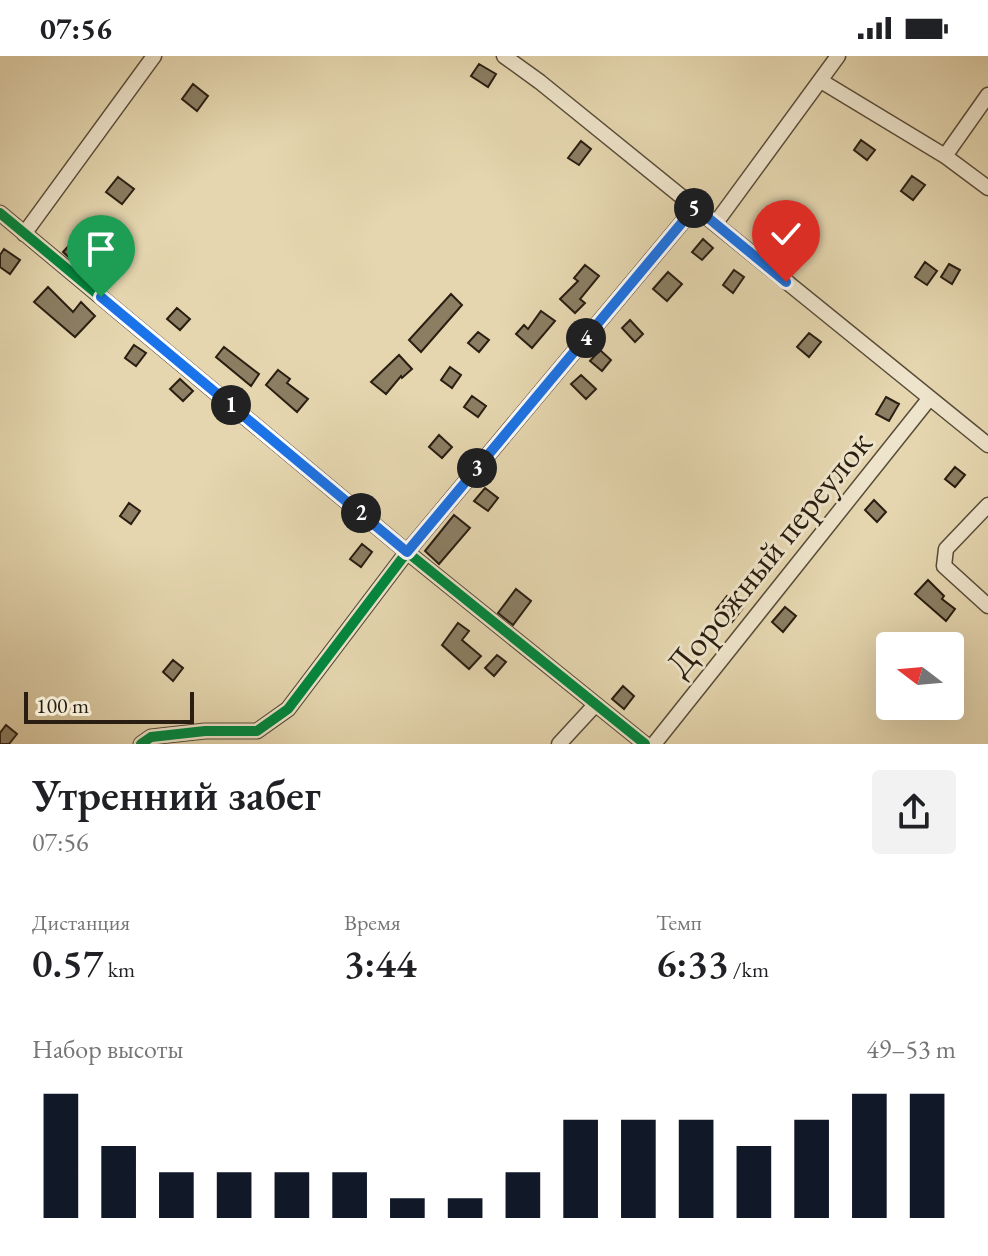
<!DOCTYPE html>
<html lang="ru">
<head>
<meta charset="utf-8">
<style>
	body { margin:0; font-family:"EB Garamond",serif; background:#f2f2f2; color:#202124; height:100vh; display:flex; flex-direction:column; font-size:30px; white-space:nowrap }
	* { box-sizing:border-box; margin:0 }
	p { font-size:26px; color:#757577 }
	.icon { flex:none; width:44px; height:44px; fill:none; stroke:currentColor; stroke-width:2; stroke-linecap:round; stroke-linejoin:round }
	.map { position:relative; height:688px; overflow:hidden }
	.panel { display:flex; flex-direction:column; background:#fff; flex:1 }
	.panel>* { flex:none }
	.needle { width:52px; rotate:286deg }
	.tools { position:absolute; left:876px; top:576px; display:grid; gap:16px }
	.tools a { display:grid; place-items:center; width:88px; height:88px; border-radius:8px; background:#fff; box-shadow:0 8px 32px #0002; font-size:40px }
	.scale { position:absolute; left:24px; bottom:20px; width:170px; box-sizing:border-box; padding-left:8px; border:4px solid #291e11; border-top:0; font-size:22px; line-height:28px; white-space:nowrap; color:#291e11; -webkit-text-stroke:6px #eee4cb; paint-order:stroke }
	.pin { position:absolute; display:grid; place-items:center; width:68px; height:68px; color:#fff; margin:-82px -34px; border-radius:50% 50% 50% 0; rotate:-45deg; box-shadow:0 0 8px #0007 }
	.pin .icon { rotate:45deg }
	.km { position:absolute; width:40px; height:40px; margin:-20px; border-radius:50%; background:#222; color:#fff; font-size:22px; line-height:40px; text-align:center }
	.round { display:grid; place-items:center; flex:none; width:84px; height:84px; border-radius:8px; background:#f2f2f2 }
	.overview { display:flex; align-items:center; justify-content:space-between; height:136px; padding:0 32px }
	h1 { font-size:44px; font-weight:600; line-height:60px }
	.stats { display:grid; grid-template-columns:repeat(3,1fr); gap:12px; height:136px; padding:8px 32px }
	.stats div { display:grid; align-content:center }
	.stats b { font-size:40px; font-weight:600 }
	.stats small { font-size:22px; font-weight:400 }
	.stats p { font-size:22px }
	.chart { height:224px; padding:16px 32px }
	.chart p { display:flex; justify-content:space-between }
	.chart svg { width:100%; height:144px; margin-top:8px; stroke:#111827; stroke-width:6 }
	.status { display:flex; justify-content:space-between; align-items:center; height:56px; padding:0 40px; background:#fff; direction:ltr }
	.status svg { height:22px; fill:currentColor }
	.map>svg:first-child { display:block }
</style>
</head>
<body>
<div class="status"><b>07:56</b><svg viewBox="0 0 49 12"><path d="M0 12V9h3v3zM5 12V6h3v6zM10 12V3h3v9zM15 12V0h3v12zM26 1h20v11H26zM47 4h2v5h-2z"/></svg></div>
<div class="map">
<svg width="988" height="688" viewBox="0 0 988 688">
	<rect width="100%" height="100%" fill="#e5d6af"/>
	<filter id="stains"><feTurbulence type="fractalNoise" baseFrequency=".0025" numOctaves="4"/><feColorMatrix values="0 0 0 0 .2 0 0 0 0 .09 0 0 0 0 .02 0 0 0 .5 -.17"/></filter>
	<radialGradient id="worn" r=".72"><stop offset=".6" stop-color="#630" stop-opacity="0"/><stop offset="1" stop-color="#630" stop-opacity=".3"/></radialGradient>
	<path fill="#8b7e63" stroke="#291e11" stroke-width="2" d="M 479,8 L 496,18 L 488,31 L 471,20 Z
		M 193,28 L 208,40 L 197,55 L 182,43 Z
		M 861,84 L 875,94 L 867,104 L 854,94 Z
		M 581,85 L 591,93 L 579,109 L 568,102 Z
		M 912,120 L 925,129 L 913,144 L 901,135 Z
		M 118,121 L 134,133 L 122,148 L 106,136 Z
		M 76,182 L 84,190 L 72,204 L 63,196 Z
		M 703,183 L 713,192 L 702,204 L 692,196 Z
		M 4,193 L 20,204 L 10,218 L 0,211 L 0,199 Z
		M 925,206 L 937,215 L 927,229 L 915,221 Z
		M 949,208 L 960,214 L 952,228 L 941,221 Z
		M 585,209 L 599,220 L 580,243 L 585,247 L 575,257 L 560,243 L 578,225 L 574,222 Z
		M 734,214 L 744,221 L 733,237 L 723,229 Z
		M 668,216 L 682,228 L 667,245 L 653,233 Z
		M 48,231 L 73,256 L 81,246 L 95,260 L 75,281 L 34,246 Z
		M 451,238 L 462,249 L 421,296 L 409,284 Z
		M 177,252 L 190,263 L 180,274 L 167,263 Z
		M 541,255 L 555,265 L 532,292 L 516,278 L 524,269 L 528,273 Z
		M 630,264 L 643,278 L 635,286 L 622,272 Z
		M 478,276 L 489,284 L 479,296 L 468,287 Z
		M 809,277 L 821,286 L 809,301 L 797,291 Z
		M 134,289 L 146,297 L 136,310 L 125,302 Z
		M 224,291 L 259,318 L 251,330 L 216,301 Z
		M 600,294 L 611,304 L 602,315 L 590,305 Z
		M 399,299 L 412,313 L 402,322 L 401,320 L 386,338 L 371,326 Z
		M 450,311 L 461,319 L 452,332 L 441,324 Z
		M 278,314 L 290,323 L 287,327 L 308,343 L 297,356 L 266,329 Z
		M 581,319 L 596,333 L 586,343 L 571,328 Z
		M 180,323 L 193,335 L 183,345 L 170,333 Z
		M 472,340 L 486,350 L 478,361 L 464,351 Z
		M 886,341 L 899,348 L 889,365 L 876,358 Z
		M 439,379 L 452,391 L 442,402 L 429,391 Z
		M 955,411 L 965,419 L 955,431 L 945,423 Z
		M 485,432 L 498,442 L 488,455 L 474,445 Z
		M 874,444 L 886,456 L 877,466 L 865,454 Z
		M 129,447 L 140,455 L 131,468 L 120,460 Z
		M 454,459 L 470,472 L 439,508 L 425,495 Z
		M 362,488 L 372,496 L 361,511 L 350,503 Z
		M 928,524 L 944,540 L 942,543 L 955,553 L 946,565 L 915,538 Z
		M 516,533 L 531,545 L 513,569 L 498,557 Z
		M 727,540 L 743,552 L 732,566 L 716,554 Z
		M 785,551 L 796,560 L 783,576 L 772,566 Z
		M 458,567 L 469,575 L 462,584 L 481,600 L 469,613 L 442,589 Z
		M 497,599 L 506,606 L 494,620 L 485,612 Z
		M 173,604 L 183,612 L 173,625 L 163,616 Z
		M 623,630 L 634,640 L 624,653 L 612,643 Z
		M 6,669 L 17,678 L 9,688 L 0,688 L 0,677 Z"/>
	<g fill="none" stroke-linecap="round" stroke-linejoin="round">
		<defs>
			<path id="street" d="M 504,0 L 540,26 L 988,389
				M 821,25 L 945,100 L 988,132
				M 945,100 L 988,39
				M 0,157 L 407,496 L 645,688
				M 715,168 L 838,0
				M 24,178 L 154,0
				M 988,449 L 946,493 L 944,510 L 988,550
				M 141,688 L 151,681 L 205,675 L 257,675 L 288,653 L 407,496 L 695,151
				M 559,688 L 595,649
				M 654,688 L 929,343"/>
		</defs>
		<use href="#street" stroke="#584c38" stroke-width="17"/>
		<use href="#street" stroke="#eee4cb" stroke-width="14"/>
		<defs>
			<path id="cycleway" d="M 0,157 L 407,496 L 645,688
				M 141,688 L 151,681 L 205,675 L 257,675 L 288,653 L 407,496 L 695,151"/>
		</defs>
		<use href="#cycleway" stroke="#eee4cb" stroke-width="15"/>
		<use href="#cycleway" stroke="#00873e" stroke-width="10"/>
	</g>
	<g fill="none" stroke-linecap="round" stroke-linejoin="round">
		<defs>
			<path id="route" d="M 101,241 L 407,496 L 695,151 L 786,226"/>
		</defs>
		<use href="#route" stroke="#fff" stroke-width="16"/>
		<use href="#route" stroke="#1a73e8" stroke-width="10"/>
	</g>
	<g text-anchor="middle" stroke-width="6" stroke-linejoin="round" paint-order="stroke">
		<g font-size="36" fill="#291e11" stroke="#eee4cb">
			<text transform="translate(768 497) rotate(-51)" y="13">Дорожный переулок</text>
		</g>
	</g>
	<rect width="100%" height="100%" filter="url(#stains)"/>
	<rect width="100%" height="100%" fill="url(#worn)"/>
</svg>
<div class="tools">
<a><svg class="needle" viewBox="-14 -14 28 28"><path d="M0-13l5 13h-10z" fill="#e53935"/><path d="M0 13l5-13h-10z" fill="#757577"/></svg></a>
</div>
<div class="scale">100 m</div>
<div class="pin" style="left:101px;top:241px;background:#1e9e55"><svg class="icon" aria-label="arrive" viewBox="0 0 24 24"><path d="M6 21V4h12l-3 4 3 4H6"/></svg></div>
<div class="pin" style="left:786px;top:226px;background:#d93025"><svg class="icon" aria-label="check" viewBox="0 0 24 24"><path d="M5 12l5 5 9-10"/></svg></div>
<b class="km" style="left:231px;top:349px">1</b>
<b class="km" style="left:361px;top:457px">2</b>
<b class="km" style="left:477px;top:412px">3</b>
<b class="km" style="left:586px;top:282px">4</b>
<b class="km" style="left:694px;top:152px">5</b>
</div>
<section class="panel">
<div class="overview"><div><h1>Утренний забег</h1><p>07:56</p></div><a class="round"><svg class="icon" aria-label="share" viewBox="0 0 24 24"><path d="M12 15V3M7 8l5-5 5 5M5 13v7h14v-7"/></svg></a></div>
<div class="stats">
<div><p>Дистанция</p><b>0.57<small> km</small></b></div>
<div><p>Время</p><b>3:44</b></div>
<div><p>Темп</p><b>6:33<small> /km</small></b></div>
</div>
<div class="chart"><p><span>Набор высоты</span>49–53 m</p>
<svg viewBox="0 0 160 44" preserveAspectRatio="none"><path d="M5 44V6M15 44V22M25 44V30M35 44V30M45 44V30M55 44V30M65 44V38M75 44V38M85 44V30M95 44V14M105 44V14M115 44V14M125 44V22M135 44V14M145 44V6M155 44V6"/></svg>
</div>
</section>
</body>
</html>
